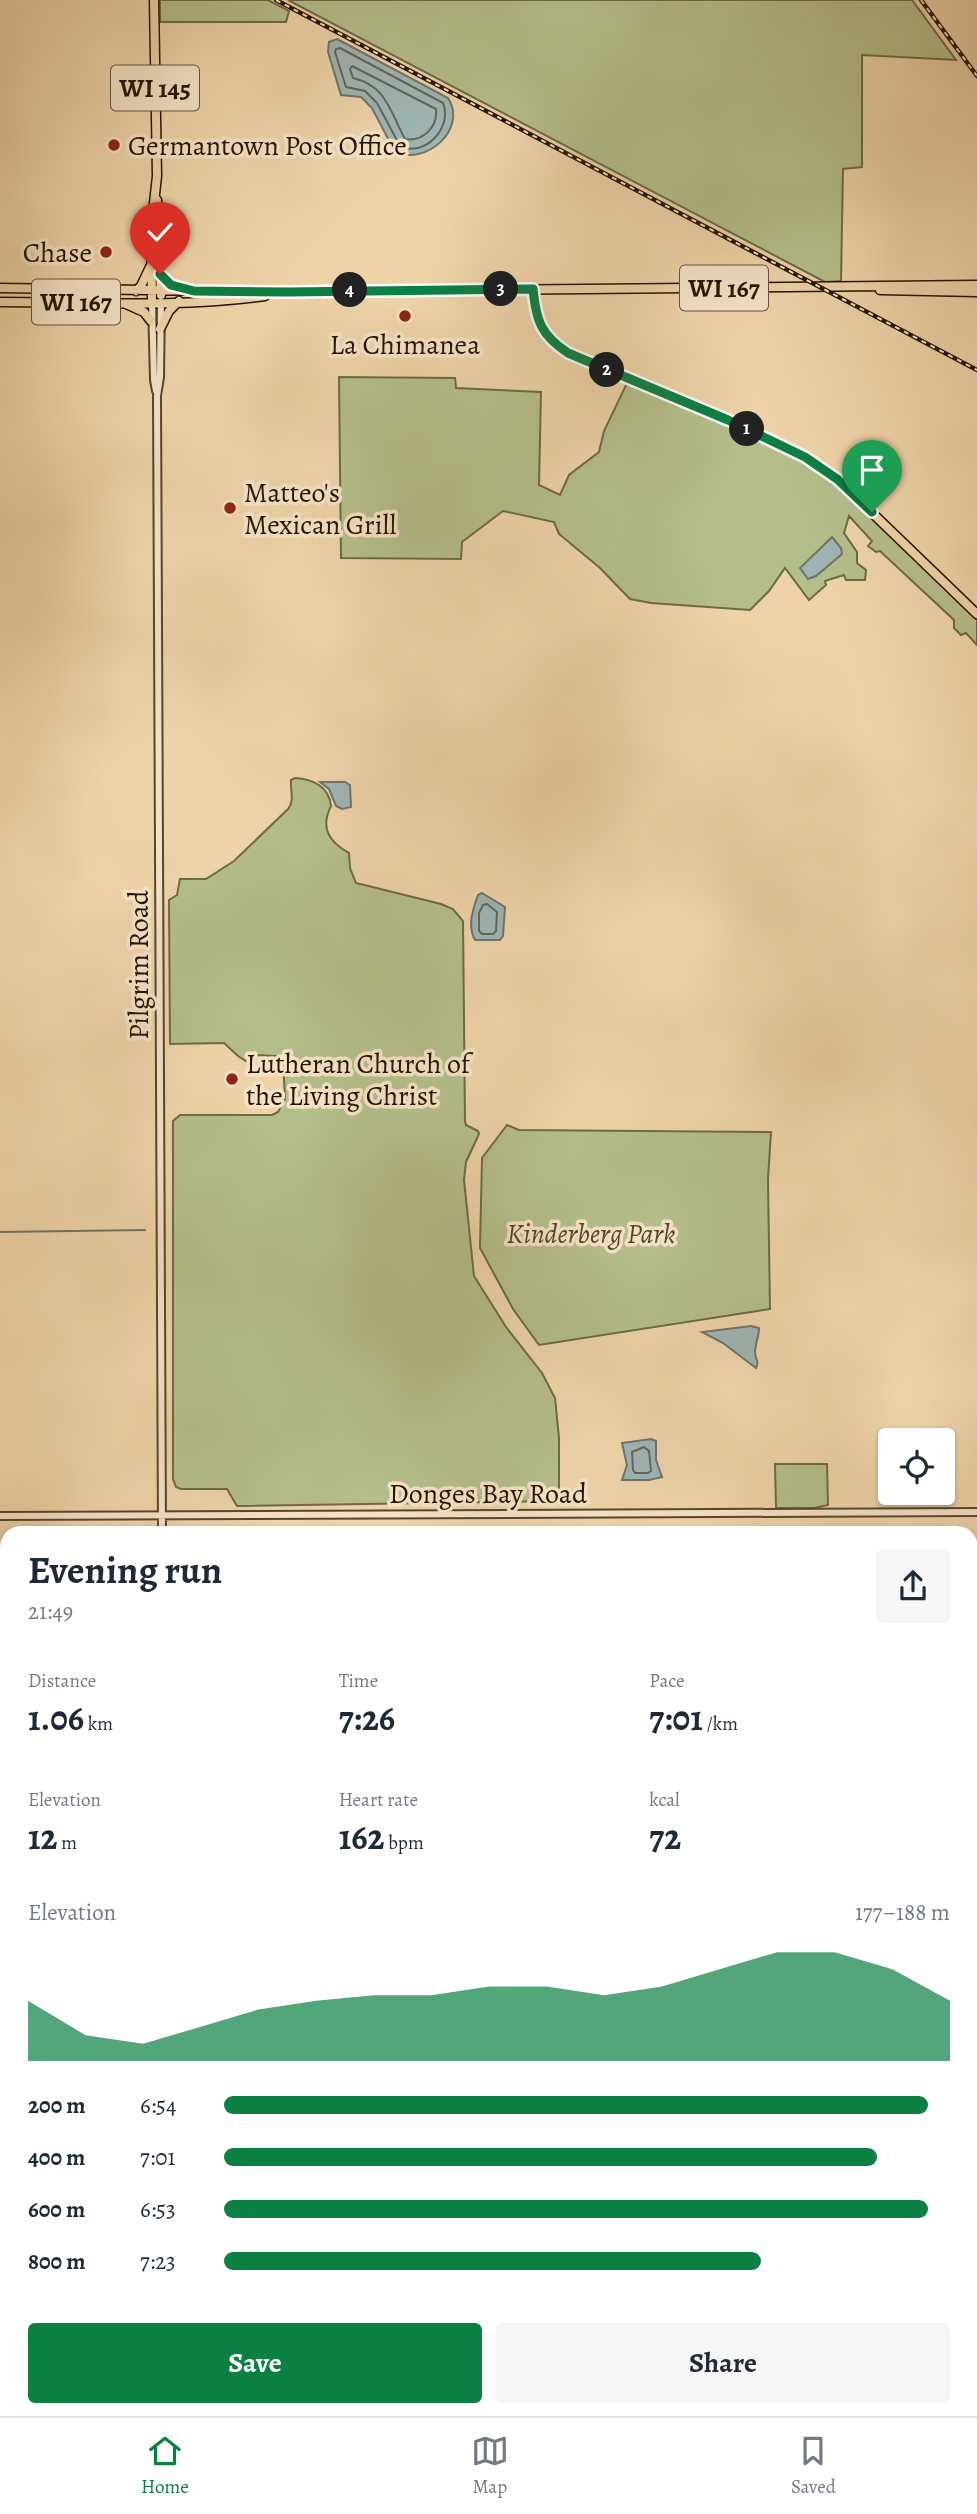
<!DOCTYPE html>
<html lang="en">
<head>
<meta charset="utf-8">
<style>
	body { margin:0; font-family:Alegreya,serif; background:#f6f6f7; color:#1f2937; height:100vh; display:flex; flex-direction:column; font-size:26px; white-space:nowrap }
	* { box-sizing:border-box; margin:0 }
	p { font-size:23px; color:#747a83 }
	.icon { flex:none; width:38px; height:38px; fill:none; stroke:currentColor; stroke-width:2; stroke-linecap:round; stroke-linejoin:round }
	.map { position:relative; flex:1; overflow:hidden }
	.details { position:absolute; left:0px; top:1526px; width:978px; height:891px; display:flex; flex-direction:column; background:#fff; border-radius:21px 21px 0 0; box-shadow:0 2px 5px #0004 }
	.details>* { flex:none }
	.fabs { position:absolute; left:878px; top:1428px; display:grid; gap:14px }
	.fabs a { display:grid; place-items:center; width:77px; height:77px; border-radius:7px; background:#fff; box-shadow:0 2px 5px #0004; font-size:35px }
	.pin { position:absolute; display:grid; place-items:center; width:60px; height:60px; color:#fff; margin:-72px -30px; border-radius:50% 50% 50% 0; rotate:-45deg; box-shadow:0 0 7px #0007 }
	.pin .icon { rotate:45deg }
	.km { position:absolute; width:35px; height:35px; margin:-18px; border-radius:50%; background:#222; color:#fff; font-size:19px; line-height:35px; text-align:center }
	.round { display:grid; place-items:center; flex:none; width:74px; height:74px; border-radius:7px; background:#f6f6f7 }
	.overview { display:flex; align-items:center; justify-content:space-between; height:119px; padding:0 28px }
	h1 { font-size:38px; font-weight:700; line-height:52px }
	.metrics { display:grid; grid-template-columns:repeat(3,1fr); gap:10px; height:119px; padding:7px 28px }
	.metrics div { display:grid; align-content:center }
	.metrics b { font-size:35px; font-weight:700 }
	.metrics small { font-size:19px; font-weight:400 }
	.metrics p { font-size:19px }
	.chart { height:196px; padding:14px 28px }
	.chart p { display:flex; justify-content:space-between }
	.chart svg { width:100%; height:126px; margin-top:7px; fill:#0b8043; opacity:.7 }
	.button { display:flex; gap:14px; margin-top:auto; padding:14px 28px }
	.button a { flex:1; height:80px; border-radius:7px; background:#0b8043; color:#fff; font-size:28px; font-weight:700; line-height:80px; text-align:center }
	.button a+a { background:#f6f6f7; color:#1f2937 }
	ul { padding:0 28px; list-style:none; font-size:23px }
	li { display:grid; grid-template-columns:112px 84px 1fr; align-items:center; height:52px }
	li i { height:18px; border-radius:9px; background:#0b8043 }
	.menu { display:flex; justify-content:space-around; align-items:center; height:98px; border-top:2px solid #e0e1e3; background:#fff; font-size:19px; color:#747a83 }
	.menu a { display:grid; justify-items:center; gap:4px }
	.menu .selected { color:#0b8043 }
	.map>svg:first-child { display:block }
</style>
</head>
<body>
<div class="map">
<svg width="977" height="2416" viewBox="0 0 977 2416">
	<rect width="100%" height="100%" fill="#eed3a8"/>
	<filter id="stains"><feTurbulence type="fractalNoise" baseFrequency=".00286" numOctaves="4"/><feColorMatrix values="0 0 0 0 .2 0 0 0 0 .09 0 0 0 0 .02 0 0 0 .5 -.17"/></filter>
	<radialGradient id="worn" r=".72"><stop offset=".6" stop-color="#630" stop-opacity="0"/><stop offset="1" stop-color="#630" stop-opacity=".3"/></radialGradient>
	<path fill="#b4be8b" stroke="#6d6a46" stroke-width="2" d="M 160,0 L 268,0 L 289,11 L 286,22 L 160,22 Z
		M 288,0 L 912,0 L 956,60 L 862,55 L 862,167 L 843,169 L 841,281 L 825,282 Z
		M 339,377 L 455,378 L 456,388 L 541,392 L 539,485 L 560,495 L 569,475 L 599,452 L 604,431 L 627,383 L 750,435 L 808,463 L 843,488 L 977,620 L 977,645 L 966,633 L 961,635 L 954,628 L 954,620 L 880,551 L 876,552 L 868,546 L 872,541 L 849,516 L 844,533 L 857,552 L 857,563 L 866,570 L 865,580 L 846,580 L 844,575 L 825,581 L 826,585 L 809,600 L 785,568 L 769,591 L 750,610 L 651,603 L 630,599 L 600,568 L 559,534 L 554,522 L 503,511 L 462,542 L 461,559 L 341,558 Z
		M 295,778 C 312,779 329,786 331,806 C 320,828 329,842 349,853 L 350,868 L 356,883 L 441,904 L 453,909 L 463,921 L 465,1121 L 466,1125 L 478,1131 L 479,1134 L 466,1162 L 464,1180 L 474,1276 L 506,1327 L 542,1373 L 555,1398 L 559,1438 L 559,1489 L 557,1497 L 550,1501 L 237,1506 L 227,1489 L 181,1489 L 176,1487 L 173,1479 L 173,1121 L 180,1115 L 272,1115 L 278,1112 L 285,1099 L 283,1060 L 276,1056 L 256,1055 L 253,1061 L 249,1063 L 238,1056 L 224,1043 L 170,1044 L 169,900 L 177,895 L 180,879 L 206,879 L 234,861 L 288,809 C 295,801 290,790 291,780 Z
		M 507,1125 L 519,1130 L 771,1132 L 768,1180 L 770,1309 L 539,1345 L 513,1309 L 480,1248 L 482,1158 Z
		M 827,1464 L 828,1505 L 814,1508 L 776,1508 L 775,1464 Z
		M 702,2410 L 766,2410 L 766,2416 L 702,2416 Z"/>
	<path fill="#9eb5b3" stroke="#6e756c" stroke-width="2" d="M 337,39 L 448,98 C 468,129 426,166 395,152 L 372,108 L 361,97 L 341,95 L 328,52 L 329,42 Z
		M 832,537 L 841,548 L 842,554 L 816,576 L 808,579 L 800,568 Z
		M 320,782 L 345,782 L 350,785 L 351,807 L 342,809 L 336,806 L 329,789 Z
		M 482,893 L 505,907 L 503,936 L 500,940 L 475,940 C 467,926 473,909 478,895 Z
		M 751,1326 L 759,1328 C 759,1337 755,1344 755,1352 C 755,1360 760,1360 756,1368 L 723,1343 L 702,1332 Z
		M 651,1439 L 656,1441 L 656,1460 L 662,1477 L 649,1480 L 622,1480 L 627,1465 L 622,1443 Z
		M 971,2354 L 977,2355 L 977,2395 L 971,2399 Z"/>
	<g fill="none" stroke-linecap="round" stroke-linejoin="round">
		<path stroke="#62665a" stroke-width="2" d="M 340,48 L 443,103 C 453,127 425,158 400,146 L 377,103 L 365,91 L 346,87 L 335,52 L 336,49 Z
			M 352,66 L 436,109 C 438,127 423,142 405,139 C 390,112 387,86 353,78 L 350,69 Z
			M 487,904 L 497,912 L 496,931 L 493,934 L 482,934 L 479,931 L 479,913 L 483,905 Z
			M 644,1447 L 649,1451 L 651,1471 L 648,1473 L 635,1473 L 633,1470 L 632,1452 Z"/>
		<path stroke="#6e756c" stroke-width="2" d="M 0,1232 L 145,1230"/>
		<defs>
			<path id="tertiary" d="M 152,302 L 154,380 L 156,391
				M 161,302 L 160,377 L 157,396 L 162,1533
				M 0,1516 L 977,1512
				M 163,2410 L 163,2416"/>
			<path id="primary" d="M 157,200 L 161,295
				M 0,288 L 289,292 L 977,285
				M 533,289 C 536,320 541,335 568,353 L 728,420 L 805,457 L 837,479 L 977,614
				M 880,290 L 977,292
				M 136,291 L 141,286 L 150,267
				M 0,302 C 88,302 178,308 265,296
				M 152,302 L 151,230 L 157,176 L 154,0
				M 126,304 L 144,312 L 151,321
				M 160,329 L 169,311 L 179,301"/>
		</defs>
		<use href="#tertiary" stroke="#58452b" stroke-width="10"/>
		<use href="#primary" stroke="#261601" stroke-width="11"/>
		<use href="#tertiary" stroke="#f4e2c6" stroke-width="6"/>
		<use href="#primary" stroke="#eed3a8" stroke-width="8"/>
		<defs>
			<path id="rail" d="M 276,0 L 977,370
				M 921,0 L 977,76"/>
		</defs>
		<use href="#rail" stroke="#261601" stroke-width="4.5"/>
		<use href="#rail" stroke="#f4e2c6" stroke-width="2" stroke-dasharray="5" stroke-linecap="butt"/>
	</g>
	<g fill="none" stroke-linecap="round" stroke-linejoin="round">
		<defs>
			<path id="route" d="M 160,274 L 171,285 L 194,291 L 289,292 L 533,289 C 536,321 541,335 568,353 L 728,420 L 805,457 L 837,479 L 872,512"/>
		</defs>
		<use href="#route" stroke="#fff" stroke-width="14"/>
		<use href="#route" stroke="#0b8043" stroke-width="9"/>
	</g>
	<g fill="#8f2418" stroke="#f4e2c6" stroke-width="2.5">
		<circle cx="114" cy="145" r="7"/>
		<circle cx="106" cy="252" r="7"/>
		<circle cx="405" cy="316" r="7"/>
		<circle cx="230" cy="508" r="7"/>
		<circle cx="232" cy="1079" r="7"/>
	</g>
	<g text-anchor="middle" stroke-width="7" stroke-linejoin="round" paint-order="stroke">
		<g fill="#f4e2c6" stroke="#64533c" stroke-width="2">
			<rect x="111" y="65.5" width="88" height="45" rx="5"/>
			<rect x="680" y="265.5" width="88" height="45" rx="5"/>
			<rect x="32" y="279.5" width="88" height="45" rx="5"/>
		</g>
		<g font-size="26" font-weight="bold" fill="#261601">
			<text x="155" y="97">WI 145</text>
			<text x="724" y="297">WI 167</text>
			<text x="76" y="311">WI 167</text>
		</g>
		<g font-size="28" fill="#261601" stroke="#f4e2c6" text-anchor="start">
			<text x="128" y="155">Germantown Post Office</text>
			<text x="92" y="262" text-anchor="end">Chase</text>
			<text x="405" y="354" text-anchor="middle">La Chimanea</text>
			<text x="244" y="502">Matteo's<tspan x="244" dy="32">Mexican Grill</tspan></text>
			<text x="246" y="1073">Lutheran Church of<tspan x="246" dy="32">the Living Christ</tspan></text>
		</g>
		<g font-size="28" fill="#261601" stroke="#f4e2c6">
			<text transform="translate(138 965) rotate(-90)" y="10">Pilgrim Road</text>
			<text x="488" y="1503">Donges Bay Road</text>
		</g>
		<g font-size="28" font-style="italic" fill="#51482a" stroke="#f4e2c6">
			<text x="591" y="1243">Kinderberg Park</text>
		</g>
	</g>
	<rect width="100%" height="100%" filter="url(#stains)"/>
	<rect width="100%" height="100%" fill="url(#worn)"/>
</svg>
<div class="fabs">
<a><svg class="icon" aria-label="locate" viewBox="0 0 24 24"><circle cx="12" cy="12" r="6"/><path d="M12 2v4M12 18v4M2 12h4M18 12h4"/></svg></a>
</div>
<div class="pin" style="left:872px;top:512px;background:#1e9e55"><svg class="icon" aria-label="arrive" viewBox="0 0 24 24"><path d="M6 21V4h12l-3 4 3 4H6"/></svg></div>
<div class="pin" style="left:160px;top:274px;background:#d93025"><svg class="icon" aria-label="check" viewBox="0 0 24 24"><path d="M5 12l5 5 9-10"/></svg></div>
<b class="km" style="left:747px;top:429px">1</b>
<b class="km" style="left:607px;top:370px">2</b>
<b class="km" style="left:501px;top:289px">3</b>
<b class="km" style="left:350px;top:290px">4</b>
<section class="details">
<div class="overview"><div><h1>Evening run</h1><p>21:49</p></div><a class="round"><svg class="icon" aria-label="share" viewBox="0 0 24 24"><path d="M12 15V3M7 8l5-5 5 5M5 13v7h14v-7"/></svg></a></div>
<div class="metrics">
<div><p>Distance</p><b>1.06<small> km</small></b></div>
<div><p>Time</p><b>7:26</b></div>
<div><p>Pace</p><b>7:01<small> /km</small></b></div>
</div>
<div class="metrics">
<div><p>Elevation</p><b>12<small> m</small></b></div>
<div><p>Heart rate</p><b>162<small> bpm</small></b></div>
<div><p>kcal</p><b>72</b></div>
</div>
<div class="chart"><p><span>Elevation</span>177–188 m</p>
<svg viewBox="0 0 160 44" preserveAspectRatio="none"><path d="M0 44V23L10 35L20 38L30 32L40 26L50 23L60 21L70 21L80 18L90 18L100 21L110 18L120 12L130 6L140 6L150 12L160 23V44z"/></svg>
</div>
<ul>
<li><b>200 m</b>6:54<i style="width:97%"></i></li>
<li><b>400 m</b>7:01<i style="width:90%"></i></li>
<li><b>600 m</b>6:53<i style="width:97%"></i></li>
<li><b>800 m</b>7:23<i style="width:74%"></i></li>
</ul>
<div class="button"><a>Save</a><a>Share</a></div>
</section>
</div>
<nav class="menu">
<a class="selected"><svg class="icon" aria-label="home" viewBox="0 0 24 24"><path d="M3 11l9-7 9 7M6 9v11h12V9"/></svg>Home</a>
<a><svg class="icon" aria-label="map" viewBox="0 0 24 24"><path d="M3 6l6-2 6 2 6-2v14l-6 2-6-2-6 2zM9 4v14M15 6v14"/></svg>Map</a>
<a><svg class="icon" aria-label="saved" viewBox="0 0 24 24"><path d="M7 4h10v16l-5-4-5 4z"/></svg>Saved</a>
</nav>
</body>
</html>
